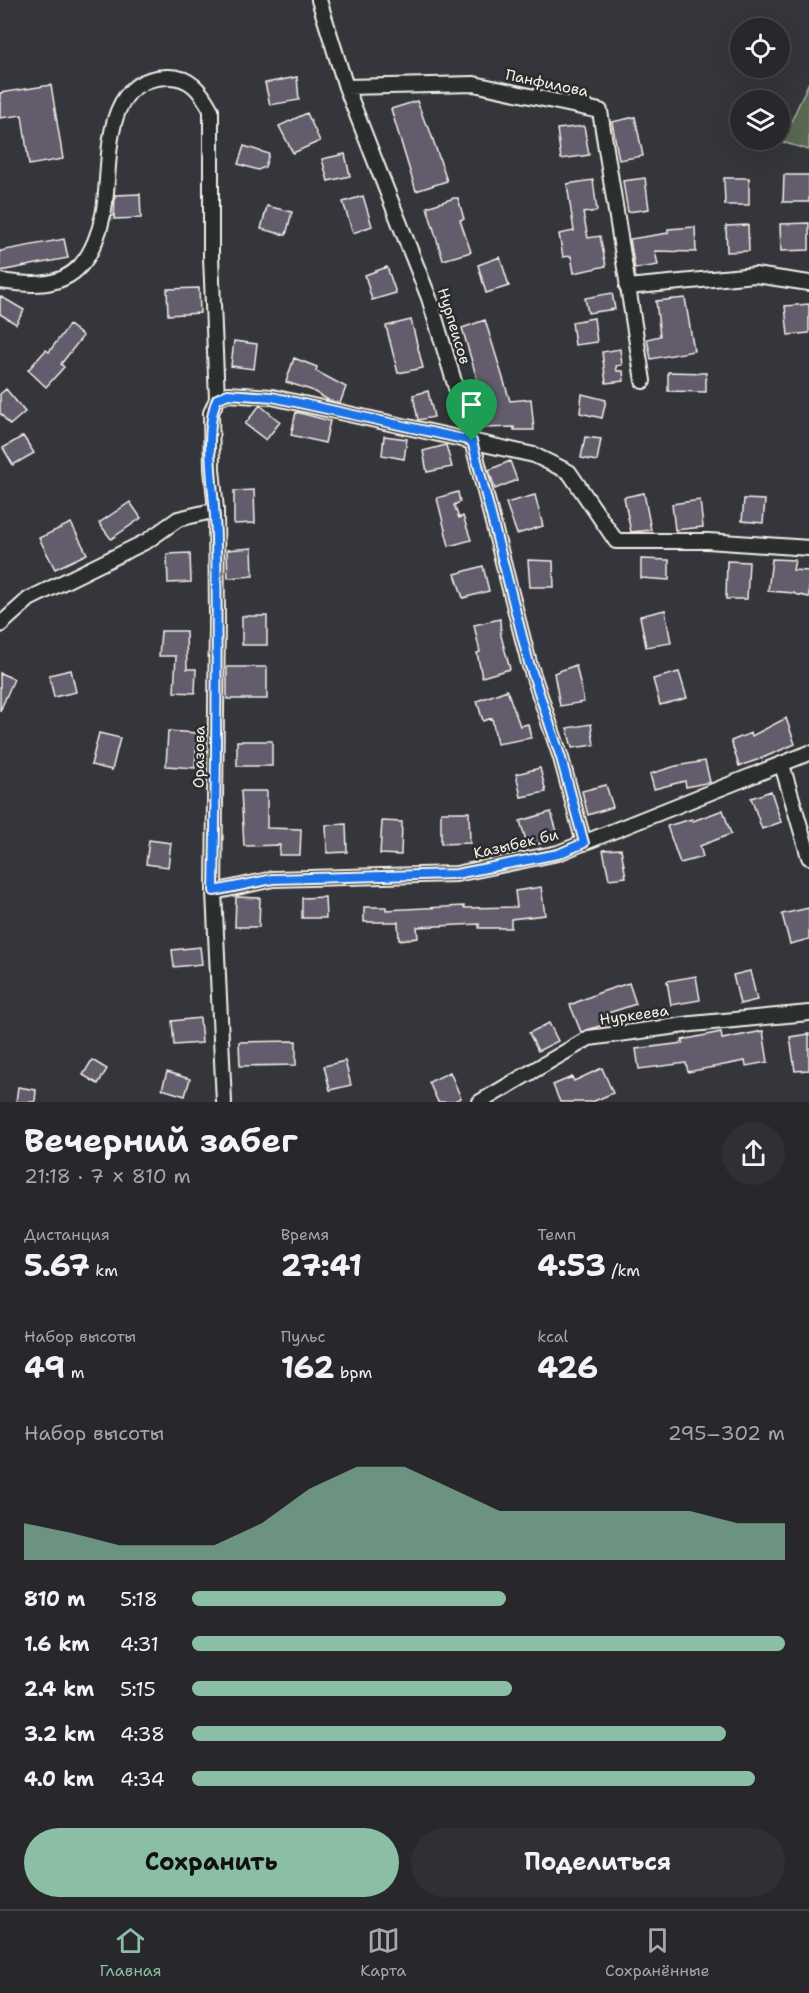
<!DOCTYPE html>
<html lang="ru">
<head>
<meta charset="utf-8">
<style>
	body { margin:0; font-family:"Shantell Sans",sans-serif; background:#303034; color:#f1f3f6; height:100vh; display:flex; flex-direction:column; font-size:22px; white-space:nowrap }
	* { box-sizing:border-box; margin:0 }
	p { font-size:20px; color:#a5a6a9 }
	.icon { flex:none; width:33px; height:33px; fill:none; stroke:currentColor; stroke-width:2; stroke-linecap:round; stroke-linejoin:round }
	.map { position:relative; height:1102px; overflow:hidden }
	.details { display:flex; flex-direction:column; background:#28282c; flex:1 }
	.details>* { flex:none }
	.fabs { position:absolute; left:730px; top:18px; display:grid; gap:12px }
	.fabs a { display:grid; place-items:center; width:60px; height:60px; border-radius:50%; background:#28282c; box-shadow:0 6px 24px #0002,0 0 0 2px #444448; font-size:30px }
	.pin { position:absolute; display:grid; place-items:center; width:51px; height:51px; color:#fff; margin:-62px -26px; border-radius:50% 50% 50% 0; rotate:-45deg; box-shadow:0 0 6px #0007 }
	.pin .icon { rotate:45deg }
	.round { display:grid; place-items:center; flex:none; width:63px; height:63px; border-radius:32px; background:#303034 }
	.overview { display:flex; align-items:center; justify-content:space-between; height:102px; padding:0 24px }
	h1 { font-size:33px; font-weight:700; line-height:45px }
	.metrics { display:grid; grid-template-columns:repeat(3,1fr); gap:9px; height:102px; padding:6px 24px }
	.metrics div { display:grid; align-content:center }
	.metrics b { font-size:30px; font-weight:700 }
	.metrics small { font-size:16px; font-weight:400 }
	.metrics p { font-size:16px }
	.chart { height:168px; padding:12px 24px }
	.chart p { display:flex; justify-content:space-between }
	.chart svg { width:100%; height:108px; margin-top:6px; fill:#8abfa5; opacity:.7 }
	.cta { display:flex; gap:12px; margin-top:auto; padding:12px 24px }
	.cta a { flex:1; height:69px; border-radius:36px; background:#8abfa5; color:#111; font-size:24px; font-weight:700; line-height:69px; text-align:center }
	.cta a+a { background:#303034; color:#f1f3f6 }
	ul { padding:0 24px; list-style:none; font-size:20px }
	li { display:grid; grid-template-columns:96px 72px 1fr; align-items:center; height:45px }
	li i { height:15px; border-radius:8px; background:#8abfa5 }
	.menu { display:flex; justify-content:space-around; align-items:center; height:84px; border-top:2px solid #444448; background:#28282c; font-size:16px; color:#a5a6a9 }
	.menu a { display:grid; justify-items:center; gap:3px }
	.menu .current { color:#8abfa5 }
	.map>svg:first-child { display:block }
</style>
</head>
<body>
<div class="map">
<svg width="809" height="1102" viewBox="0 0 809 1102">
	<rect width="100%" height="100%" fill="#35363b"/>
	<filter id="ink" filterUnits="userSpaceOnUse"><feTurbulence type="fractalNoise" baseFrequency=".0167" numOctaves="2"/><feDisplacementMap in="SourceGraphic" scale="12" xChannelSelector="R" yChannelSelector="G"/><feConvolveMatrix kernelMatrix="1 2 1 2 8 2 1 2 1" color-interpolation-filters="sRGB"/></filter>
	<g filter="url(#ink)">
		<path fill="#596953" stroke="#a6ad9e" stroke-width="1.5" d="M 809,82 L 809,150 L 782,142 Z"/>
		<path fill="#625c6d" stroke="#f4f1e8" stroke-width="1.5" d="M 297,77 L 299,100 L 270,105 L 265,83 Z
			M 51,85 L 63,159 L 29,165 L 22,115 L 0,118 L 0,93 Z
			M 417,101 L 426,125 L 428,125 L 447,181 L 416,191 L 391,109 Z
			M 307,113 L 320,141 L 293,153 L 279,126 Z
			M 635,117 L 643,156 L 619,160 L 612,122 Z
			M 584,126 L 589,155 L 561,159 L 557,129 Z
			M 244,146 L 269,154 L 265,167 L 258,170 L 238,164 Z
			M 345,154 L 350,176 L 328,181 L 322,159 Z
			M 784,175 L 809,175 L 809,202 L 783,202 Z
			M 645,178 L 649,209 L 628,212 L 623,181 Z
			M 724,178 L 749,178 L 749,205 L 725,205 Z
			M 593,180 L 597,211 L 583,213 L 588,238 L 600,236 L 606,266 L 574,273 L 571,256 L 563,257 L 559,234 L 574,231 L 567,184 Z
			M 140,194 L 141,218 L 114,219 L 115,195 Z
			M 363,196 L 372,226 L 353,233 L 343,202 Z
			M 454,198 L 458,198 L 464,219 L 460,220 L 471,252 L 443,260 L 427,207 Z
			M 267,206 L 292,212 L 286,235 L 261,229 Z
			M 809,223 L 809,250 L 781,251 L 780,224 Z
			M 748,225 L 749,251 L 727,252 L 726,226 Z
			M 695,227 L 696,252 L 655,251 L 658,265 L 635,269 L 630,239 L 668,233 L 668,229 Z
			M 64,239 L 68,258 L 0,271 L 0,251 Z
			M 500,257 L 509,286 L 486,293 L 478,265 Z
			M 387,267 L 396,293 L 372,300 L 365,275 Z
			M 199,288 L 200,313 L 168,315 L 167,289 Z
			M 612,293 L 615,309 L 588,313 L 585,298 Z
			M 0,296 L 24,310 L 16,324 L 0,314 Z
			M 685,298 L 694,351 L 651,359 L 647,339 L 660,336 L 656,301 Z
			M 809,304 L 809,333 L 788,335 L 785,306 Z
			M 594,318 L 597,342 L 575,345 L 572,322 Z
			M 411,320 L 423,368 L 398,373 L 386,326 Z
			M 485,320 L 510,401 L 531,399 L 534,430 L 514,430 L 514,427 L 484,428 L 483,399 L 462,328 Z
			M 69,325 L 83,336 L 61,364 L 64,367 L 46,387 L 28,370 L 46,350 L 49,352 Z
			M 234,341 L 257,344 L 254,369 L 231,366 Z
			M 620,349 L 622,365 L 616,366 L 617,371 L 623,371 L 624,381 L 606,383 L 602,352 Z
			M 294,358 L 317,367 L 316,371 L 346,387 L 340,403 L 330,401 L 311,390 L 286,382 Z
			M 668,372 L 706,373 L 706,392 L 668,391 Z
			M 6,389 L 25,412 L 10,425 L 0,413 L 0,394 Z
			M 428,391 L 434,417 L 418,420 L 413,395 Z
			M 582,394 L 606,400 L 602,418 L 580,413 Z
			M 260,405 L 280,422 L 266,440 L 245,424 Z
			M 296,412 L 330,421 L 325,443 L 291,435 Z
			M 23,436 L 34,453 L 13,465 L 3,448 Z
			M 384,436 L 407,439 L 404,459 L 382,455 Z
			M 585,437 L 601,439 L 597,461 L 581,458 Z
			M 446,445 L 452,467 L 427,472 L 423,451 Z
			M 510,461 L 517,480 L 495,489 L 489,470 Z
			M 254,490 L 255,523 L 234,524 L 234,491 Z
			M 458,492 L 460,502 L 454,505 L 459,518 L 463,516 L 471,540 L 449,546 L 437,498 Z
			M 644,493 L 651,530 L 631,532 L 624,497 Z
			M 535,495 L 543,526 L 517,534 L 506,503 Z
			M 744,499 L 765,500 L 763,523 L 742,521 Z
			M 700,500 L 703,527 L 675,530 L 672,504 Z
			M 130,502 L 141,518 L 111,539 L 99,523 Z
			M 71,523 L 87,554 L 55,569 L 39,538 Z
			M 252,548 L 253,576 L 228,578 L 227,550 Z
			M 190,553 L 191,582 L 168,583 L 167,554 Z
			M 641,559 L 669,560 L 669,580 L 641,578 Z
			M 772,559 L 795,560 L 793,570 L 809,571 L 809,597 L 794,594 L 794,593 L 768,591 Z
			M 528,560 L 553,561 L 554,587 L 530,587 Z
			M 727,561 L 749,562 L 747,599 L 726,599 Z
			M 483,566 L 489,591 L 463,598 L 455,574 Z
			M 665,610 L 671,643 L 646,647 L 640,616 Z
			M 242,616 L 267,616 L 267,645 L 242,645 Z
			M 500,619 L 501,636 L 510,669 L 482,677 L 477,653 L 480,652 L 474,625 Z
			M 161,631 L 186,631 L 187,669 L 196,669 L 195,693 L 174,692 L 176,656 L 159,656 Z
			M 576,665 L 584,702 L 560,706 L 554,673 Z
			M 227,667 L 267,667 L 267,699 L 227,699 Z
			M 71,670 L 76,692 L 54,697 L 49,675 Z
			M 679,672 L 687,698 L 660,705 L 653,679 Z
			M 0,673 L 14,679 L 0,711 Z
			M 507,690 L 520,726 L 528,724 L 531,738 L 497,744 L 492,718 L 483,721 L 477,701 Z
			M 786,718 L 795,744 L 760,759 L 739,766 L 731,741 L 751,733 L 752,736 Z
			M 591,724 L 594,745 L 572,748 L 567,728 Z
			M 168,731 L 197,733 L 195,768 L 166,766 Z
			M 99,733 L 120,738 L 112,770 L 91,765 Z
			M 237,741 L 272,741 L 272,766 L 237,766 Z
			M 705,761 L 710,782 L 686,787 L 685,781 L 654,789 L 650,774 L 676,766 Z
			M 540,768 L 546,792 L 521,797 L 516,774 Z
			M 606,785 L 613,807 L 588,815 L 582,791 Z
			M 241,791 L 267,791 L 267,828 L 301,829 L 300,855 L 279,855 L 280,845 L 244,846 Z
			M 771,791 L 781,822 L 762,829 L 751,798 Z
			M 723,810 L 731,834 L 700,846 L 703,857 L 680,863 L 667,826 L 692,819 L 693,821 Z
			M 441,812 L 469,812 L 470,843 L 441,844 Z
			M 551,812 L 559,838 L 528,847 L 520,821 Z
			M 382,821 L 402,822 L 401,855 L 380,854 Z
			M 346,824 L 347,852 L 327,853 L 326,825 Z
			M 149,840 L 171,843 L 168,867 L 146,864 Z
			M 621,849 L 626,877 L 609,879 L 603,850 Z
			M 541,887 L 545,915 L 511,919 L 511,928 L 479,928 L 479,924 L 417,927 L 418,938 L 399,940 L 398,922 L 364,922 L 364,907 L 386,907 L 386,910 L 464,906 L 464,908 L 517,907 L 515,891 Z
			M 236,897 L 260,898 L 259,927 L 235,927 Z
			M 325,897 L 326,918 L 302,918 L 302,898 Z
			M 809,908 L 809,939 L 790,944 L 782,914 Z
			M 200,947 L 202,964 L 174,967 L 172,950 Z
			M 750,971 L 757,1000 L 740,1004 L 733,975 Z
			M 696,976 L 700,1000 L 671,1005 L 667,981 Z
			M 629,983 L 636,1004 L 602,1015 L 606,1024 L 581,1032 L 570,1005 L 601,992 Z
			M 200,1018 L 202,1043 L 174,1045 L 172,1021 Z
			M 549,1023 L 558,1041 L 538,1051 L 529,1033 Z
			M 763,1031 L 768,1062 L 746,1066 L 745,1061 L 688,1072 L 686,1063 L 639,1069 L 636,1049 L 683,1043 L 682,1040 L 721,1032 L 722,1039 Z
			M 809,1034 L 809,1070 L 795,1071 L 790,1037 Z
			M 296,1041 L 296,1065 L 240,1066 L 239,1042 Z
			M 92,1060 L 107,1069 L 98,1084 L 83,1075 Z
			M 345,1061 L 351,1085 L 330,1090 L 324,1066 Z
			M 602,1068 L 613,1093 L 592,1102 L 560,1102 L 553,1085 L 572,1077 L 574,1081 Z
			M 167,1072 L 190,1079 L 185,1096 L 162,1089 Z
			M 450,1072 L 461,1098 L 452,1102 L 438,1102 L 429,1082 Z
			M 18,1087 L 36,1090 L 35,1102 L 16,1102 Z"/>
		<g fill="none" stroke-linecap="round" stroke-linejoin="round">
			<defs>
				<path id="street" d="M 319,0 L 346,87 L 429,298 L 472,441 L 529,663 L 561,758 L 584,843
					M 346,87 L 474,84 L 600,111 L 643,381
					M 0,281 C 28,285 60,289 81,265 C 92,253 100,231 103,215 C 113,169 97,79 167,77 C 190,76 201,91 211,110 L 211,257 L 217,399
					M 627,287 L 755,275 L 809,283
					M 0,625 L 29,599 L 147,541 L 178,519 L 216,510
					M 782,765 L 809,857
					M 214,892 L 273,879 L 456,874 L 558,853 L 809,753
					M 224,1102 L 214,892 L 217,618 L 216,510 L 212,469 L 211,413 L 217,399 L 228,394 L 272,397 L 534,455 L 569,472 L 616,541 L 708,541 L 809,548
					M 480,1102 L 589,1038 L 692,1024 L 809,1013"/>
			</defs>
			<use href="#street" stroke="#f4f1e8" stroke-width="18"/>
			<use href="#street" stroke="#2a2d2e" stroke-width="14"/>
		</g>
	</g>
	<g fill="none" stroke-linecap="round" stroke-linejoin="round" filter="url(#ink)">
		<defs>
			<path id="route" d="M 228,394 L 272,397 L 472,441 L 529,663 L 561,758 L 584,843 L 558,854 L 456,874 L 273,879 L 214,891 C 216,774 218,657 216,539 C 216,499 202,434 217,399 Z"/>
		</defs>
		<use href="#route" stroke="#fff" stroke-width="12"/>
		<use href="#route" stroke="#1a73e8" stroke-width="8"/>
	</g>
	<g text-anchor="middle" stroke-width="5" stroke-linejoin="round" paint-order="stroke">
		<g font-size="15" fill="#f4f1e8" stroke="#2a2d2e">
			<text transform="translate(547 83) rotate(12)" y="5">Панфилова</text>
			<text transform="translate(454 326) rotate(73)" y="5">Нурпеисов</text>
			<text transform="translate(199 757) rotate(-89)" y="5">Оразова</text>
			<text transform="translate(516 844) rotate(-13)" y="5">Казыбек би</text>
			<text transform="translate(634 1015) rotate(-8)" y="5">Нуркеева</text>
		</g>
	</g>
</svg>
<div class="fabs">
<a><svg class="icon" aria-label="locate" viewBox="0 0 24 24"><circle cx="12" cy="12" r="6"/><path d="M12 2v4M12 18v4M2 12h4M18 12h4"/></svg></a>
<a><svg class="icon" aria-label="layers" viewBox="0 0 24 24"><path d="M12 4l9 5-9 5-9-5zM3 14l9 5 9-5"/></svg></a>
</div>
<div class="pin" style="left:472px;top:441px;background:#1e9e55"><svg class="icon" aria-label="arrive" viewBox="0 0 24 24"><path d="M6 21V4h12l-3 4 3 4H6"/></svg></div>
</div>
<section class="details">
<div class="overview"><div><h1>Вечерний забег</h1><p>21:18 · 7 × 810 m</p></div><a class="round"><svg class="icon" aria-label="share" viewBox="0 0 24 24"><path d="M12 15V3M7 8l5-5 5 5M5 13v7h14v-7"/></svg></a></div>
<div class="metrics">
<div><p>Дистанция</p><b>5.67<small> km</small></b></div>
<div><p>Время</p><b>27:41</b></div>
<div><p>Темп</p><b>4:53<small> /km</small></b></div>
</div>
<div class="metrics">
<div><p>Набор высоты</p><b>49<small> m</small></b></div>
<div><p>Пульс</p><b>162<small> bpm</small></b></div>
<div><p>kcal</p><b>426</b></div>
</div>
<div class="chart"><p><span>Набор высоты</span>295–302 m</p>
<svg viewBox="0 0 160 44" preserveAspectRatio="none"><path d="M0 44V29L10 33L20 38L30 38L40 38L50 29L60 15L70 6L80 6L90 15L100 24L110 24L120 24L130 24L140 24L150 29L160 29V44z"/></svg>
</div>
<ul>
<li><b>810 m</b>5:18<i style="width:53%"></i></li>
<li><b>1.6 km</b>4:31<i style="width:100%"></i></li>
<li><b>2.4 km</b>5:15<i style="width:54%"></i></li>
<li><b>3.2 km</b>4:38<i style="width:90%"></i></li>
<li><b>4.0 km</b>4:34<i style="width:95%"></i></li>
</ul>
<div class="cta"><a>Сохранить</a><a>Поделиться</a></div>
</section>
<nav class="menu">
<a class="current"><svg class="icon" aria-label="home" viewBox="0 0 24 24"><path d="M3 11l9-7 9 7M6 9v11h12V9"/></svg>Главная</a>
<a><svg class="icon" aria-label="map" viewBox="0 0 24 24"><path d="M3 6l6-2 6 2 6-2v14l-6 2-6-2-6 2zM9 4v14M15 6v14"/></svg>Карта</a>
<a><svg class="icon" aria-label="saved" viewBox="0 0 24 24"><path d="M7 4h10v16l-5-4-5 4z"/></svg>Сохранённые</a>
</nav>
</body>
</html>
